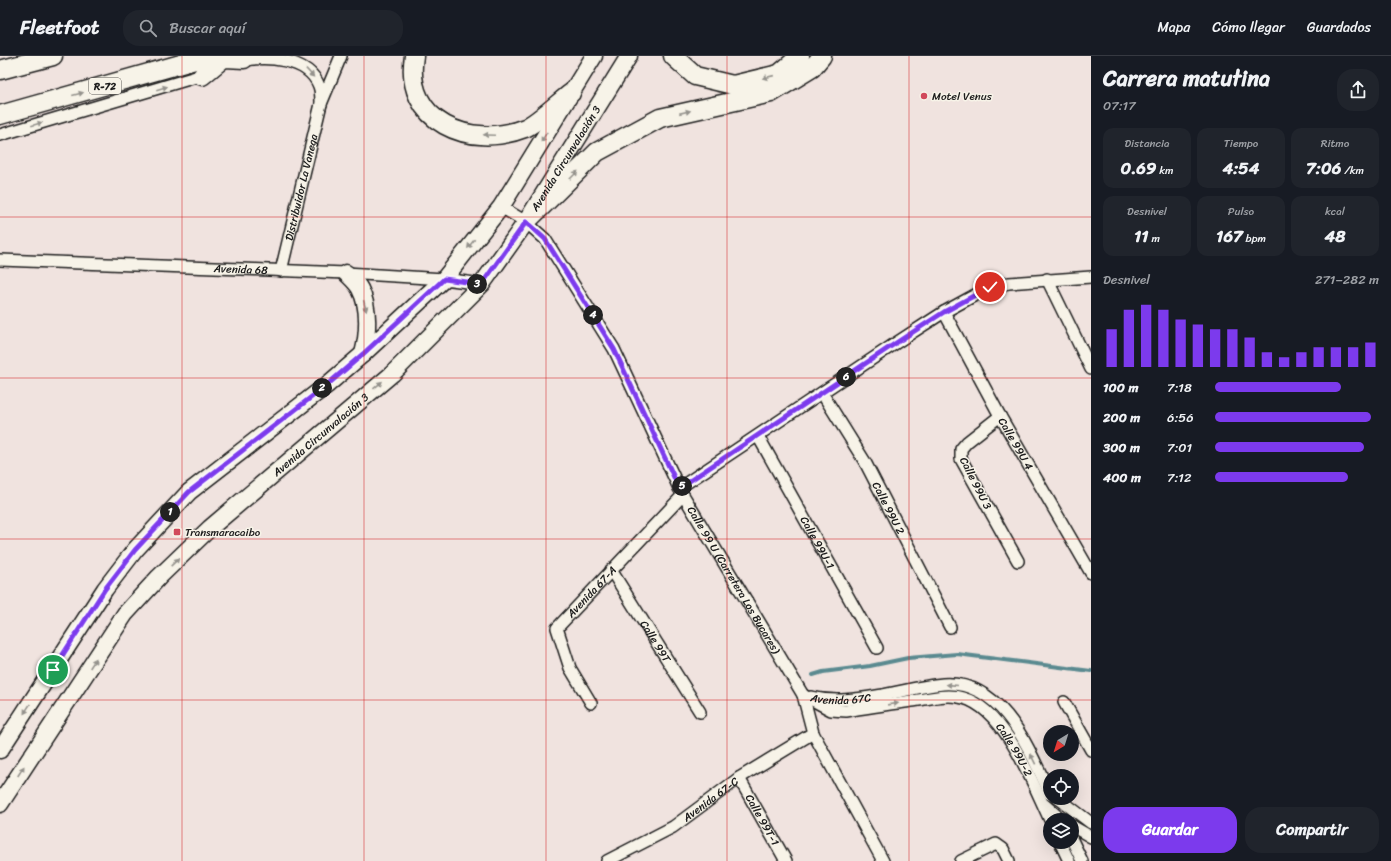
<!DOCTYPE html>
<html lang="es">
<head>
<meta charset="utf-8">
<style>
	body { margin:0; font-family:Sriracha,sans-serif; background:#20242c; color:#f1f3f6; height:100vh; display:flex; flex-direction:column; font-size:15px; white-space:nowrap }
	* { box-sizing:border-box; margin:0 }
	p { font-size:13px; color:#9ea1a6 }
	.icon { flex:none; width:22px; height:22px; fill:none; stroke:currentColor; stroke-width:2; stroke-linecap:round; stroke-linejoin:round }
	.map { position:relative; flex:1; overflow:hidden }
	.drawer { display:flex; flex-direction:column; background:#171b24; width:300px }
	.drawer>* { flex:none }
	.needle { width:26px; rotate:218deg }
	.controls { position:absolute; left:1043px; top:669px; display:grid; gap:8px }
	.controls a { display:grid; place-items:center; width:36px; height:36px; border-radius:50%; background:#171b24; box-shadow:0 4px 16px #0002; font-size:20px }
	.pin { position:absolute; display:grid; place-items:center; width:34px; height:34px; color:#fff; margin:-17px; border:2px solid #fff; border-radius:50%; box-shadow:0 1px 4px #0007 }
	.km { position:absolute; width:20px; height:20px; margin:-10px; border-radius:50%; background:#222; color:#fff; font-size:11px; line-height:20px; text-align:center }
	.round { display:grid; place-items:center; flex:none; width:42px; height:42px; border-radius:16px; background:#20242c }
	.head { display:flex; align-items:center; justify-content:space-between; height:68px; padding:0 12px }
	h1 { font-size:22px; font-weight:700; line-height:30px }
	.stats { display:grid; grid-template-columns:repeat(3,1fr); gap:6px; height:68px; padding:4px 12px }
	.stats div { display:grid; align-content:center; border-radius:10px; background:#20242c; text-align:center }
	.stats b { font-size:17px; font-weight:700 }
	.stats small { font-size:11px; font-weight:400 }
	.stats p { font-size:11px }
	.chart { height:112px; padding:8px 12px }
	.chart p { display:flex; justify-content:space-between }
	.chart svg { width:100%; height:72px; margin-top:4px; stroke:#7c3aed; stroke-width:6 }
	.button { display:flex; gap:8px; margin-top:auto; padding:8px 12px }
	.button a { flex:1; height:46px; border-radius:16px; background:#7c3aed; color:#fff; font-size:16px; font-weight:700; line-height:46px; text-align:center }
	.button a+a { background:#20242c; color:#f1f3f6 }
	ul { padding:0 12px; list-style:none; font-size:13px }
	li { display:grid; grid-template-columns:64px 48px 1fr; align-items:center; height:30px }
	li i { height:10px; border-radius:5px; background:#7c3aed }
	header { display:flex; align-items:center; gap:24px; box-sizing:border-box; height:56px; padding:0 20px; background:#171b24; border-bottom:1px solid #363941 }
	header strong { font-size:19px }
	nav { display:flex; gap:22px; margin-inline-start:auto; font-size:14px }
	.search { width:280px; height:36px; background:#20242c; display:flex; align-items:center; gap:10px; box-sizing:border-box; padding:0 14px; border-radius:16px; color:#9ea1a6; font-size:15px }
	main { display:flex; flex:1; min-height:0 }
	.map>svg:first-child { display:block }
</style>
</head>
<body>
<header>
<strong>Fleetfoot</strong>
<div class="search"><svg class="icon" aria-label="search" viewBox="0 0 24 24"><circle cx="10" cy="10" r="6"/><path d="M15 15l6 6"/></svg>Buscar aquí</div>
<nav><a>Mapa</a><a>Cómo llegar</a><a>Guardados</a></nav>
</header>
<main>
<div class="map">
<svg width="1091" height="805" viewBox="0 0 1091 805">
	<rect width="100%" height="100%" fill="#f0e3df"/>
	<filter id="ink" filterUnits="userSpaceOnUse"><feTurbulence type="fractalNoise" baseFrequency=".025" numOctaves="2"/><feDisplacementMap in="SourceGraphic" scale="8" xChannelSelector="R" yChannelSelector="G"/><feConvolveMatrix kernelMatrix="1 2 1 2 8 2 1 2 1" color-interpolation-filters="sRGB"/></filter>
	<g filter="url(#ink)">
		<g fill="none" stroke-linecap="round" stroke-linejoin="round">
			<path stroke="#5a8a90" stroke-width="4" d="M 813,619 L 823,616 L 870,610 L 908,602 L 957,598 L 1091,615"/>
			<defs>
				<g id="street">
					<path d="M 239,5 C 265,0 308,1 319,30 C 321,35 321,43 321,48"/>
					<path d="M 0,79 L 206,18"/>
					<path id="s1" d="M 501,151 L 526,166 L 545,183 L 614,293 L 679,432 L 803,639 L 813,677 L 883,805"/>
					<path id="s2" d="M 0,204 L 346,217 L 444,223 L 482,228"/>
					<path id="s3" d="M 281,215 L 321,48 L 341,0"/>
					<path d="M 1047,223 L 1091,313"/>
					<path id="s4" d="M 944,256 L 1000,360 L 1091,517"/>
					<path id="s5" d="M 822,337 L 865,406 L 950,571"/>
					<path d="M 1000,360 L 967,386 L 961,393 L 961,403 L 1018,505"/>
					<path id="s6" d="M 758,380 L 877,592"/>
					<path d="M 679,432 L 899,285 L 944,256 L 990,231 L 1009,227 L 1091,221"/>
					<path id="s7" d="M 611,514 L 700,656"/>
					<path id="s8" d="M 803,639 L 831,654 L 846,655 C 868,651 890,648 912,645 C 928,643 947,637 963,642 C 1005,653 1033,728 1050,764"/>
					<path id="s9" d="M 811,641 C 836,647 858,643 883,639 C 903,635 923,630 943,628 C 1003,624 1029,693 1050,738"/>
					<path d="M 1064,646 L 1091,694"/>
					<path id="s10" d="M 591,647 L 570,612 L 557,572 L 683,439"/>
					<path id="s11" d="M 739,722 L 786,805"/>
					<path d="M 1058,742 L 1091,767"/>
					<path d="M 1045,749 L 1062,764"/>
					<path d="M 1072,770 L 1091,781"/>
					<path d="M 1072,784 L 1082,805"/>
					<path d="M 1060,786 L 1069,805"/>
					<path id="s12" d="M 607,805 L 673,771 L 739,722 L 813,677"/>
					<path d="M 961,805 L 996,788 L 1003,793 L 1009,805"/>
				</g>
				<g id="secondary">
					<path d="M 346,217 C 351,222 357,227 360,233 C 370,252 368,279 363,298"/>
					<path d="M 0,694 L 105,533 L 135,494 L 189,436 L 327,329 L 363,298 L 444,223 L 501,151 L 594,0"/>
					<path id="s13" d="M 0,748 L 125,558 L 159,521 L 210,472 L 392,318 L 482,228 L 526,166 L 629,0"/>
				</g>
				<path id="primary" d="M 414,0 C 403,66 470,94 525,72 C 536,68 560,45 571,37
					M 673,0 L 695,20 L 733,29 L 779,18 L 800,0
					M 207,1 L 244,3
					M 0,14 L 53,0
					M 202,20 L 226,0
					M 0,59 L 209,0
					M 526,166 L 597,96 L 660,62 L 771,37 L 812,12 L 822,0"/>
			</defs>
			<use href="#street" stroke="#1c1c1c" stroke-width="14"/>
			<use href="#secondary" stroke="#1c1c1c" stroke-width="19"/>
			<use href="#primary" stroke="#1c1c1c" stroke-width="21"/>
			<use href="#street" stroke="#f7f3e8" stroke-width="11"/>
			<use href="#secondary" stroke="#f7f3e8" stroke-width="16"/>
			<use href="#primary" stroke="#f7f3e8" stroke-width="18"/>
		</g>
		<defs><path id="oneway-solid" d="M-6-.8H1V-3.2L6.5 0L1 3.2V.8H-6Z"/></defs>
		<g fill="#94928c">
			<use href="#oneway-solid" transform="translate(310 17) rotate(47)"/>
			<use href="#oneway-solid" transform="translate(768 21) rotate(167)"/>
			<use href="#oneway-solid" transform="translate(162 32) rotate(-16)"/>
			<use href="#oneway-solid" transform="translate(78 38) rotate(-15)"/>
			<use href="#oneway-solid" transform="translate(685 56) rotate(-13)"/>
			<use href="#oneway-solid" transform="translate(37 68) rotate(-16)"/>
			<use href="#oneway-solid" transform="translate(489 79) rotate(-178)"/>
			<use href="#oneway-solid" transform="translate(544 81) rotate(122)"/>
			<use href="#oneway-solid" transform="translate(574 119) rotate(-45)"/>
			<use href="#oneway-solid" transform="translate(471 188) rotate(128)"/>
			<use href="#oneway-solid" transform="translate(365 250) rotate(76)"/>
			<use href="#oneway-solid" transform="translate(378 329) rotate(-40)"/>
			<use href="#oneway-solid" transform="translate(175 506) rotate(-44)"/>
			<use href="#oneway-solid" transform="translate(93 607) rotate(-57)"/>
			<use href="#oneway-solid" transform="translate(952 629) rotate(-175)"/>
			<use href="#oneway-solid" transform="translate(893 648) rotate(-8)"/>
			<use href="#oneway-solid" transform="translate(27 653) rotate(123)"/>
			<use href="#oneway-solid" transform="translate(1033 703) rotate(-116)"/>
			<use href="#oneway-solid" transform="translate(21 715) rotate(-57)"/>
		</g>
	</g>
	<g fill="none" stroke-linecap="round" stroke-linejoin="round" filter="url(#ink)">
		<defs>
			<path id="route" d="M 53,614 L 105,533 L 135,494 L 189,436 L 327,329 L 363,298 L 444,223 L 482,228 L 526,166 L 545,183 L 614,293 L 679,432 L 899,285 L 944,256 L 990,231"/>
		</defs>
		<use href="#route" stroke="#fff" stroke-width="8"/>
		<use href="#route" stroke="#7c3aed" stroke-width="5"/>
	</g>
	<path fill="none" stroke="#d62828" stroke-width="1" stroke-opacity="0.55" d="M 182,0 L 182,805M 364,0 L 364,805M 546,0 L 546,805M 727,0 L 727,805M 909,0 L 909,805M 0,161 L 1091,161M 0,322 L 1091,322M 0,483 L 1091,483M 0,644 L 1091,644"/>
	<g fill="#d1495b" stroke="#f7f3e8" stroke-width="1.5">
		<circle cx="924" cy="40" r="4"/>
		<rect x="173" y="472" width="8" height="8" rx="2"/>
	</g>
	<g text-anchor="middle" stroke-width="3" stroke-linejoin="round" paint-order="stroke">
		<rect fill="#f7f3e8" stroke="#5e5c59" stroke-width="1" x="89" y="22" width="32" height="16" rx="3"/>
		<g font-size="10" font-weight="bold" fill="#1c1c1c">
			<text x="105" y="34">R-72</text>
		</g>
		<g font-size="11" fill="#1c1c1c" stroke="#f7f3e8" text-anchor="start">
			<text x="932" y="44">Motel Venus</text>
			<text x="185" y="480">Transmaracaibo</text>
		</g>
		<g font-size="11" fill="#1c1c1c" stroke="#f7f3e8">
			<text dy="4" stroke="none"><textPath href="#s13" startOffset="865">Avenida Circunvalación 3</textPath></text>
			<text dy="4" stroke="none"><textPath href="#s3" startOffset="86">Distribuidor La Vanega</textPath></text>
			<text dy="4" stroke="none"><textPath href="#s2" startOffset="241">Avenida 68</textPath></text>
			<text dy="4" stroke="none"><textPath href="#s13" startOffset="493">Avenida Circunvalación 3</textPath></text>
			<text dy="4" stroke="none"><textPath href="#s4" startOffset="150">Calle 99U 4</textPath></text>
			<text transform="translate(976 427) rotate(63)" y="4">Calle 99U 3</text>
			<text dy="4" stroke="none"><textPath href="#s5" startOffset="133">Calle 99U 2</textPath></text>
			<text dy="4" stroke="none"><textPath href="#s6" startOffset="122">Calle 99U-1</textPath></text>
			<text dy="4" stroke="none"><textPath href="#s1" startOffset="445">Calle 99 U (Carretera Los Bucares)</textPath></text>
			<text dy="4" stroke="none"><textPath href="#s10" startOffset="133">Avenida 67-A</textPath></text>
			<text dy="4" stroke="none"><textPath href="#s7" startOffset="84">Calle 99T</textPath></text>
			<text dy="4" stroke="none"><textPath href="#s9" startOffset="30">Avenida 67C</textPath></text>
			<text dy="4" stroke="none"><textPath href="#s8" startOffset="240">Calle 99U-2</textPath></text>
			<text dy="4" stroke="none"><textPath href="#s12" startOffset="121">Avenida 67-C</textPath></text>
			<text dy="4" stroke="none"><textPath href="#s11" startOffset="48">Calle 99T-1</textPath></text>
		</g>
	</g>
</svg>
<div class="controls">
<a><svg class="needle" viewBox="-14 -14 28 28"><path d="M0-13l5 13h-10z" fill="#e53935"/><path d="M0 13l5-13h-10z" fill="#9ea1a6"/></svg></a>
<a><svg class="icon" aria-label="locate" viewBox="0 0 24 24"><circle cx="12" cy="12" r="6"/><path d="M12 2v4M12 18v4M2 12h4M18 12h4"/></svg></a>
<a><svg class="icon" aria-label="layers" viewBox="0 0 24 24"><path d="M12 4l9 5-9 5-9-5zM3 14l9 5 9-5"/></svg></a>
</div>
<div class="pin" style="left:53px;top:614px;background:#1e9e55"><svg class="icon" aria-label="arrive" viewBox="0 0 24 24"><path d="M6 21V4h12l-3 4 3 4H6"/></svg></div>
<div class="pin" style="left:990px;top:231px;background:#d93025"><svg class="icon" aria-label="check" viewBox="0 0 24 24"><path d="M5 12l5 5 9-10"/></svg></div>
<b class="km" style="left:170px;top:456px">1</b>
<b class="km" style="left:322px;top:332px">2</b>
<b class="km" style="left:477px;top:228px">3</b>
<b class="km" style="left:593px;top:259px">4</b>
<b class="km" style="left:682px;top:430px">5</b>
<b class="km" style="left:846px;top:321px">6</b>
</div>
<section class="drawer">
<div class="head"><div><h1>Carrera matutina</h1><p>07:17</p></div><a class="round"><svg class="icon" aria-label="share" viewBox="0 0 24 24"><path d="M12 15V3M7 8l5-5 5 5M5 13v7h14v-7"/></svg></a></div>
<div class="stats">
<div><p>Distancia</p><b>0.69<small> km</small></b></div>
<div><p>Tiempo</p><b>4:54</b></div>
<div><p>Ritmo</p><b>7:06<small> /km</small></b></div>
</div>
<div class="stats">
<div><p>Desnivel</p><b>11<small> m</small></b></div>
<div><p>Pulso</p><b>167<small> bpm</small></b></div>
<div><p>kcal</p><b>48</b></div>
</div>
<div class="chart"><p><span>Desnivel</span>271–282 m</p>
<svg viewBox="0 0 160 44" preserveAspectRatio="none"><path d="M5 44V21M15 44V9M25 44V6M35 44V9M45 44V15M55 44V18M65 44V21M75 44V21M85 44V26M95 44V35M105 44V38M115 44V35M125 44V32M135 44V32M145 44V32M155 44V29"/></svg>
</div>
<ul>
<li><b>100 m</b>7:18<i style="width:77%"></i></li>
<li><b>200 m</b>6:56<i style="width:95%"></i></li>
<li><b>300 m</b>7:01<i style="width:91%"></i></li>
<li><b>400 m</b>7:12<i style="width:81%"></i></li>
</ul>
<div class="button"><a>Guardar</a><a>Compartir</a></div>
</section>
</main>
</body>
</html>
